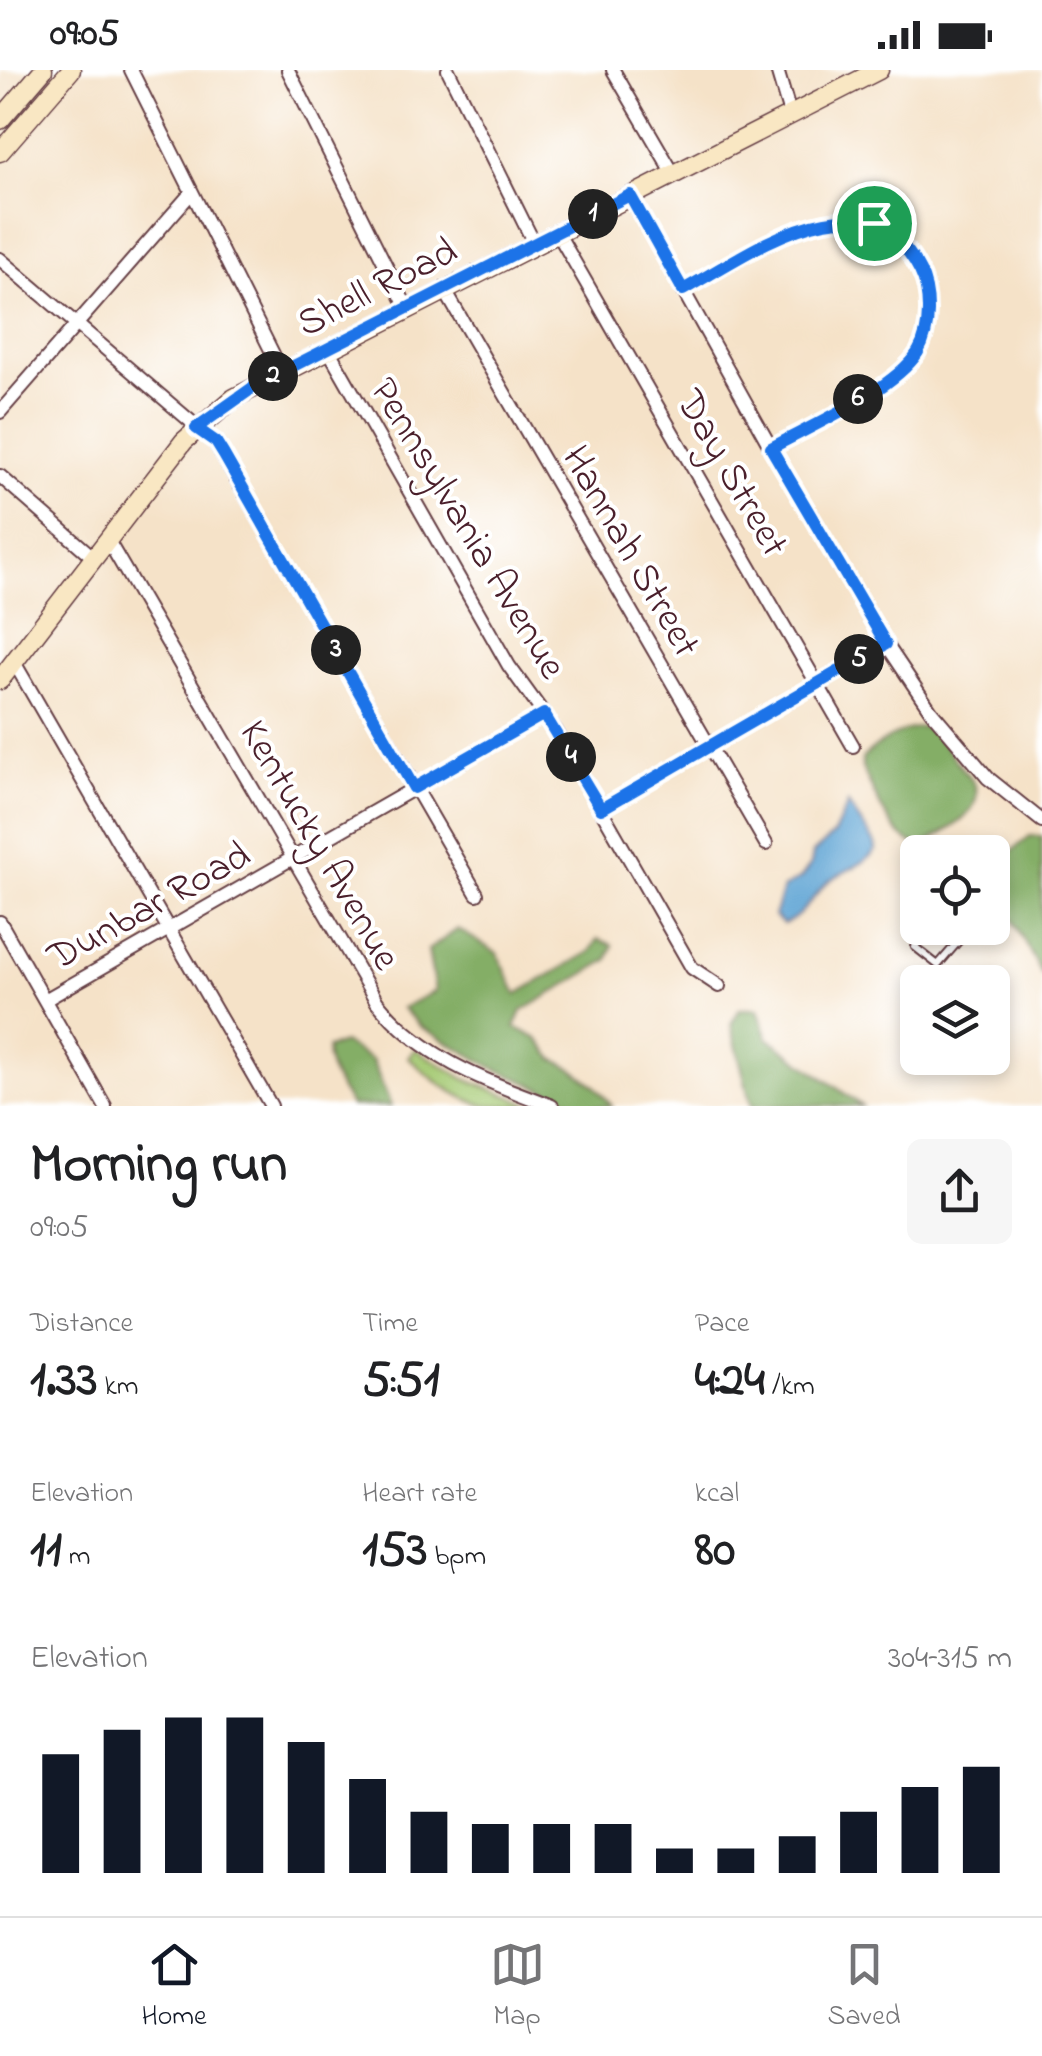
<!DOCTYPE html>
<html lang="en">
<head>
<meta charset="utf-8">
<style>
	body { margin:0; font-family:"Indie Flower",sans-serif; background:#f6f6f6; color:#202124; height:100vh; display:flex; flex-direction:column; font-size:38px; white-space:nowrap }
	* { box-sizing:border-box; margin:0 }
	p { font-size:32px; color:#757577 }
	.icon { flex:none; width:55px; height:55px; fill:none; stroke:currentColor; stroke-width:2; stroke-linecap:round; stroke-linejoin:round }
	.map { position:relative; height:1036px; overflow:hidden }
	.details { display:flex; flex-direction:column; background:#fff; flex:1 }
	.details>* { flex:none }
	.fabs { position:absolute; left:900px; top:765px; display:grid; gap:20px }
	.fabs a { display:grid; place-items:center; width:110px; height:110px; border-radius:15px; background:#fff; box-shadow:0 5px 15px #0003; font-size:50px }
	.pin { position:absolute; display:grid; place-items:center; width:85px; height:85px; color:#fff; margin:-42px; border:5px solid #fff; border-radius:50%; box-shadow:0 2px 10px #0007 }
	.km { position:absolute; width:50px; height:50px; margin:-25px; border-radius:50%; background:#222; color:#fff; font-size:28px; line-height:50px; text-align:center }
	.round { display:grid; place-items:center; flex:none; width:105px; height:105px; border-radius:15px; background:#f6f6f6 }
	.head { display:flex; align-items:center; justify-content:space-between; height:170px; padding:0 30px }
	h1 { font-size:55px; font-weight:800; line-height:75px }
	.stats { display:grid; grid-template-columns:repeat(3,1fr); gap:15px; height:170px; padding:10px 30px }
	.stats div { display:grid; align-content:center }
	.stats b { font-size:50px; font-weight:800 }
	.stats small { font-size:28px; font-weight:400 }
	.stats p { font-size:28px }
	.chart { height:280px; padding:20px 30px }
	.chart p { display:flex; justify-content:space-between }
	.chart svg { width:100%; height:180px; margin-top:10px; stroke:#111827; stroke-width:6 }
	.status { display:flex; justify-content:space-between; align-items:center; height:70px; padding:0 50px; background:#fff; direction:ltr }
	.status svg { height:28px; fill:currentColor }
	.menu { display:flex; justify-content:space-around; align-items:center; height:140px; border-top:2px solid #e0e0e0; background:#fff; font-size:28px; color:#757577 }
	.menu a { display:grid; justify-items:center; gap:5px }
	.menu .on { color:#111827 }
	.map>svg:first-child { display:block }
</style>
</head>
<body>
<div class="status"><b>09:05</b><svg viewBox="0 0 49 12"><path d="M0 12V9h3v3zM5 12V6h3v6zM10 12V3h3v9zM15 12V0h3v12zM26 1h20v11H26zM47 4h2v5h-2z"/></svg></div>
<div class="map">
<svg width="1042" height="1036" viewBox="0 0 1042 1036">
	<rect width="100%" height="100%" fill="#fff"/>
	<filter id="ink" filterUnits="userSpaceOnUse"><feTurbulence type="fractalNoise" baseFrequency=".01" numOctaves="2"/><feDisplacementMap in="SourceGraphic" scale="20" xChannelSelector="R" yChannelSelector="G"/><feConvolveMatrix kernelMatrix="1 2 1 2 8 2 1 2 1" color-interpolation-filters="sRGB"/></filter>
	<filter id="wash" filterUnits="userSpaceOnUse"><feTurbulence type="fractalNoise" baseFrequency=".0048" numOctaves="4" result="noise"/><feDisplacementMap in="SourceGraphic" scale="40" xChannelSelector="R" yChannelSelector="G"/><feGaussianBlur stdDeviation="2.25" result="paint"/><feColorMatrix in="noise" values="0 0 0 0 0 0 0 0 0 0 0 0 0 0 0 0 0 1.4 0 .05"/><feComposite in="paint" operator="in"/></filter>
	<g filter="url(#wash)">
		<rect width="100%" height="100%" fill="#f5e2c8"/>
		<path fill="#a6ca74" stroke="#787450" stroke-width="2.5" d="M 415,979 L 465,1009 L 534,1036 C 518,1036 499,1036 484,1035 C 457,1029 427,1006 408,987 Z"/>
		<path fill="#84ae66" stroke="#676648" stroke-width="2.5" d="M 923,657 C 938,664 946,678 956,691 C 961,698 971,707 975,716 C 985,745 940,764 921,776 C 891,771 875,723 862,698 L 862,689 C 876,674 902,658 923,657 Z
			M 1030,766 L 1042,766 L 1042,905 L 993,812 L 993,788 L 1011,782 Z
			M 458,859 L 497,883 L 517,924 L 590,882 L 598,869 L 613,875 L 608,890 L 522,941 L 515,957 L 538,969 L 554,989 L 573,999 L 594,1015 L 612,1036 L 583,1036 L 495,999 L 421,957 L 402,938 L 435,921 L 428,880 Z
			M 740,939 L 758,939 L 768,968 L 862,1036 L 751,1036 L 731,954 Z
			M 343,973 L 372,990 L 391,1036 L 351,1036 C 341,1019 324,998 327,978 Z"/>
		<path fill="#5fa4d4" stroke="#546280" stroke-width="2.5" d="M 848,734 L 875,773 L 876,780 C 864,796 844,800 829,811 C 812,825 804,847 783,854 L 774,846 L 783,818 L 801,808 L 811,794 L 813,783 L 834,764 Z"/>
	</g>
	<g filter="url(#ink)">
		<g fill="none" stroke-linecap="round" stroke-linejoin="round">
			<defs>
				<path id="lane" d="M 926,858 L 915,877 L 938,895 L 970,858"/>
				<path id="street" d="M 131,0 L 282,302
					M 288,0 L 407,238
					M 448,0 L 534,173
					M 613,0 L 673,103
					M 777,0 L 790,44
					M 630,125 L 771,378 L 886,574 L 931,641 L 988,708 L 1042,751
					M 557,162 L 853,676
					M 0,189 L 215,372 L 477,824
					M 444,219 L 766,774
					M 683,220 C 754,181 866,95 920,201 C 932,223 931,260 918,282 C 894,320 811,356 771,378
					M 328,279 L 509,596 L 556,661 L 692,898 L 719,916
					M 0,342 L 192,122
					M 0,406 L 94,488
					M 107,469 L 377,932 C 423,989 486,1011 552,1036
					M 14,592 L 271,1036
					M 601,739 L 886,574
					M 0,852 L 105,1036
					M 45,930 L 544,644"/>
				<path id="secondary" d="M 0,50 L 43,0
					M 0,82 L 71,0
					M 0,610 L 184,371 L 234,328 L 879,0"/>
			</defs>
			<use href="#lane" stroke="#643c43" stroke-width="10"/>
			<use href="#street" stroke="#643c43" stroke-width="16"/>
			<use href="#secondary" stroke="#643c43" stroke-width="21"/>
			<use href="#lane" stroke="#fff" stroke-width="6"/>
			<use href="#street" stroke="#fff" stroke-width="12"/>
			<use href="#secondary" stroke="#f9e7c3" stroke-width="18"/>
		</g>
	</g>
	<g fill="none" stroke-linecap="round" stroke-linejoin="round" filter="url(#ink)">
		<defs>
			<path id="route" d="M 630,125 L 683,220 C 754,181 866,95 920,201 C 931,223 931,260 918,282 C 894,320 811,356 771,378 L 886,574 L 601,739 L 544,644 L 414,718 L 224,385 L 216,372 L 196,358 L 258,314 Z"/>
		</defs>
		<use href="#route" stroke="#fff" stroke-width="20"/>
		<use href="#route" stroke="#1a73e8" stroke-width="12"/>
	</g>
	<g text-anchor="middle" stroke-width="8" stroke-linejoin="round" paint-order="stroke">
		<g font-size="40" fill="#4a1f2b" stroke="#fff">
			<text transform="translate(376 215) rotate(-27)" y="14">Shell Road</text>
			<text transform="translate(734 402) rotate(60)" y="14">Day Street</text>
			<text transform="translate(470 457) rotate(59)" y="14">Pennsylvania Avenue</text>
			<text transform="translate(633 480) rotate(60)" y="14">Hannah Street</text>
			<text transform="translate(322 774) rotate(60)" y="14">Kentucky Avenue</text>
			<text transform="translate(148 834) rotate(-29)" y="14">Dunbar Road</text>
		</g>
	</g>
</svg>
<div class="fabs">
<a><svg class="icon" aria-label="locate" viewBox="0 0 24 24"><circle cx="12" cy="12" r="6"/><path d="M12 2v4M12 18v4M2 12h4M18 12h4"/></svg></a>
<a><svg class="icon" aria-label="layers" viewBox="0 0 24 24"><path d="M12 4l9 5-9 5-9-5zM3 14l9 5 9-5"/></svg></a>
</div>
<div class="pin" style="left:874px;top:153px;background:#1e9e55"><svg class="icon" aria-label="arrive" viewBox="0 0 24 24"><path d="M6 21V4h12l-3 4 3 4H6"/></svg></div>
<b class="km" style="left:593px;top:144px">1</b>
<b class="km" style="left:273px;top:306px">2</b>
<b class="km" style="left:336px;top:580px">3</b>
<b class="km" style="left:571px;top:687px">4</b>
<b class="km" style="left:859px;top:589px">5</b>
<b class="km" style="left:858px;top:329px">6</b>
</div>
<section class="details">
<div class="head"><div><h1>Morning run</h1><p>09:05</p></div><a class="round"><svg class="icon" aria-label="share" viewBox="0 0 24 24"><path d="M12 15V3M7 8l5-5 5 5M5 13v7h14v-7"/></svg></a></div>
<div class="stats">
<div><p>Distance</p><b>1.33<small> km</small></b></div>
<div><p>Time</p><b>5:51</b></div>
<div><p>Pace</p><b>4:24<small> /km</small></b></div>
</div>
<div class="stats">
<div><p>Elevation</p><b>11<small> m</small></b></div>
<div><p>Heart rate</p><b>153<small> bpm</small></b></div>
<div><p>kcal</p><b>80</b></div>
</div>
<div class="chart"><p><span>Elevation</span>304–315 m</p>
<svg viewBox="0 0 160 44" preserveAspectRatio="none"><path d="M5 44V15M15 44V9M25 44V6M35 44V6M45 44V12M55 44V21M65 44V29M75 44V32M85 44V32M95 44V32M105 44V38M115 44V38M125 44V35M135 44V29M145 44V23M155 44V18"/></svg>
</div>
</section>
<nav class="menu">
<a class="on"><svg class="icon" aria-label="home" viewBox="0 0 24 24"><path d="M3 11l9-7 9 7M6 9v11h12V9"/></svg>Home</a>
<a><svg class="icon" aria-label="map" viewBox="0 0 24 24"><path d="M3 6l6-2 6 2 6-2v14l-6 2-6-2-6 2zM9 4v14M15 6v14"/></svg>Map</a>
<a><svg class="icon" aria-label="saved" viewBox="0 0 24 24"><path d="M7 4h10v16l-5-4-5 4z"/></svg>Saved</a>
</nav>
</body>
</html>
